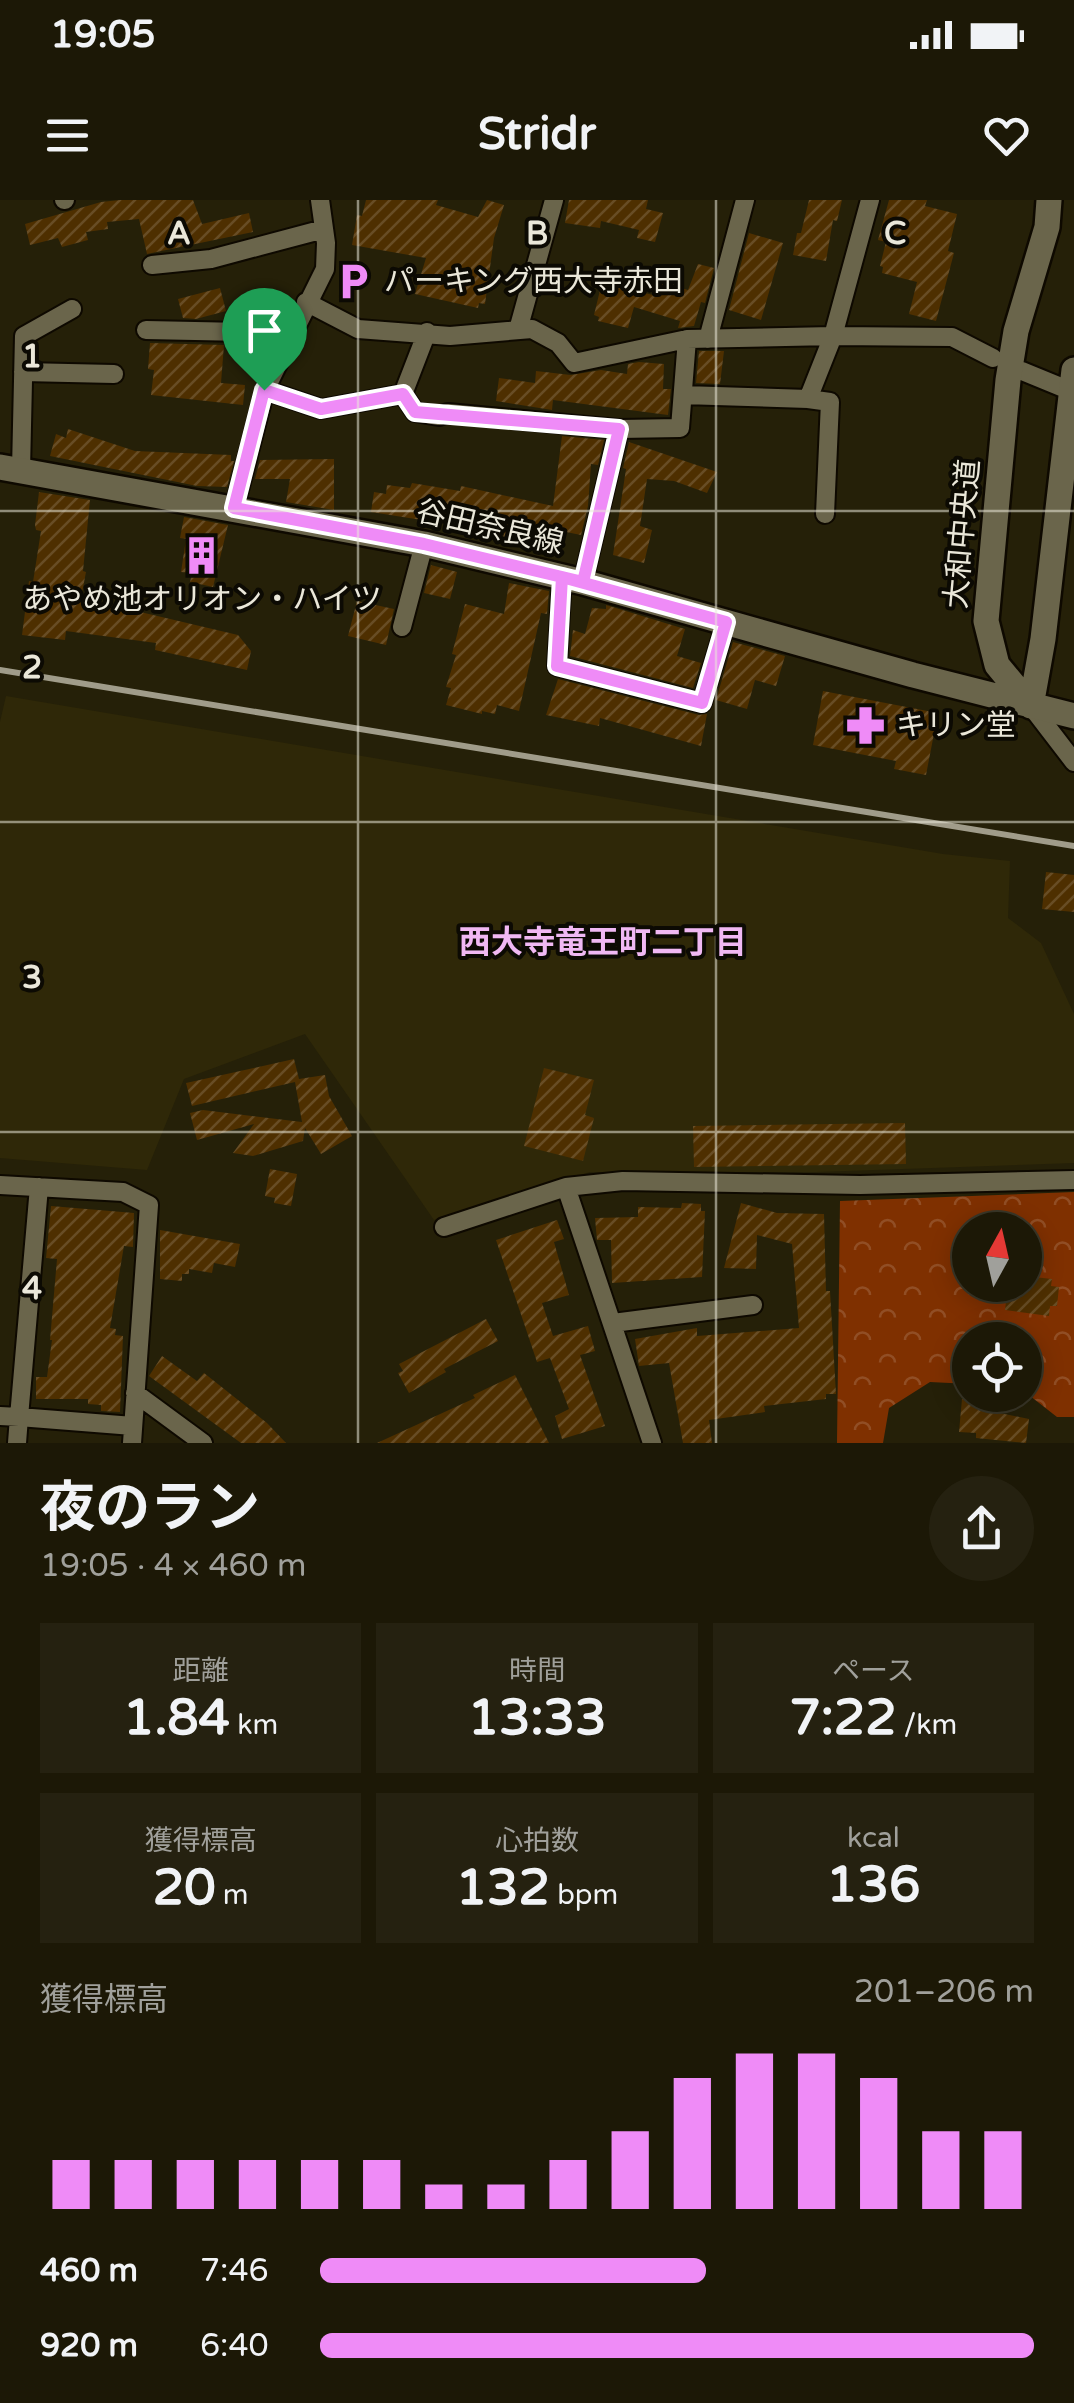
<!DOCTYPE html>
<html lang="ja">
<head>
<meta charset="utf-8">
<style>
	body { margin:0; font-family:"Varela Round","Noto Sans JP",sans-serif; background:#252110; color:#f1f3f6; height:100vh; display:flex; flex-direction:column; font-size:38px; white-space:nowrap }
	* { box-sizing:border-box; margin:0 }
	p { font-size:32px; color:#a0a09b }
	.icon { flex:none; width:55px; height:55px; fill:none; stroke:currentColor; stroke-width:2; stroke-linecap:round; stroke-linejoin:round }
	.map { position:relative; height:1243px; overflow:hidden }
	.details { display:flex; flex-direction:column; background:#1c1806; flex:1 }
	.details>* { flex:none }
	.needle { width:65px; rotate:8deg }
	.buttons { position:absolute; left:952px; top:1012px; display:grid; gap:20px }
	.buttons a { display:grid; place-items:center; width:90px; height:90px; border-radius:50%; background:#1c1806; box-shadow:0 5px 25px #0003,0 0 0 2px #3a3728; font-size:50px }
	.pin { position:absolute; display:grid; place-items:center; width:85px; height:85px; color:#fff; margin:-102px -42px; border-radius:50% 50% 50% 0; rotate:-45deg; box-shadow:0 0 10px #0007 }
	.pin .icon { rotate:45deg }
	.round { display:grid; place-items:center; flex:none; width:105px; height:105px; border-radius:52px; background:#252110 }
	.headline { display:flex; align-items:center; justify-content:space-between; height:170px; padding:0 40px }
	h1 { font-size:55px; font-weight:700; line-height:75px }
	.metrics { display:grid; grid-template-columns:repeat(3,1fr); gap:15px; height:170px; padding:10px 40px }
	.metrics div { display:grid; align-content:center; border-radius:0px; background:#252110; text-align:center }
	.metrics b { font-size:50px; font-weight:700 }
	.metrics small { font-size:28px; font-weight:400 }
	.metrics p { font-size:28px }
	.chart { height:280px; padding:20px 40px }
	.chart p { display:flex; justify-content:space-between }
	.chart svg { width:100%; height:180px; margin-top:10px; stroke:#ef8bf7; stroke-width:6 }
	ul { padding:0 40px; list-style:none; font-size:32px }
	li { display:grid; grid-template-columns:160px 120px 1fr; align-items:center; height:75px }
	li i { height:25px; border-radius:12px; background:#ef8bf7 }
	.status { display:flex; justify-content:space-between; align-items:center; height:70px; padding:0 50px; background:#1c1806; direction:ltr }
	.status svg { height:28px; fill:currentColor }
	header { display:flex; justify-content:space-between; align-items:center; height:130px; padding:0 40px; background:#1c1806; font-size:45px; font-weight:700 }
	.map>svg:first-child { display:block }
</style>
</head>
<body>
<div class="status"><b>19:05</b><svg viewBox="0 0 49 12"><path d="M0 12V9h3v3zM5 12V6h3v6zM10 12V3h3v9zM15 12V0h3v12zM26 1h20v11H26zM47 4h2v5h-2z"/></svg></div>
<header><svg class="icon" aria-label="menu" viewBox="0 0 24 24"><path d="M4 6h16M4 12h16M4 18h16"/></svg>Stridr<svg class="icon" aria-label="heart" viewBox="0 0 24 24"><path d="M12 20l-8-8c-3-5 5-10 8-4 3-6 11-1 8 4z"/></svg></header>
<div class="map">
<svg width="1074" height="1243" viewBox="0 0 1074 1243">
	<defs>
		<pattern id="forest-crowns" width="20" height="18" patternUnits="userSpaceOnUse" patternTransform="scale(2.5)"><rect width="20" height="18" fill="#7f3000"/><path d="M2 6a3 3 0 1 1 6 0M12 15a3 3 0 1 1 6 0" fill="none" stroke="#914e25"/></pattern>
		<pattern id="building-hatch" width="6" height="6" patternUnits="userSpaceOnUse" patternTransform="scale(2.5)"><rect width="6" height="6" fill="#4e2f00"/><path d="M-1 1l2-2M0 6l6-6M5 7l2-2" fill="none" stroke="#684d25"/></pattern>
	</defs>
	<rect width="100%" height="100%" fill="#252008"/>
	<path fill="#2f2808" d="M 6,496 L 943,654 L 1010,661 L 1008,718 L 1041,743 L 1074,814 L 1074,963 L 817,972 L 590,972 L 434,1020 L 305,834 L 184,879 L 147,970 L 0,958 L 0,522 Z"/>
	<path fill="url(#forest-crowns)" fill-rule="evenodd" d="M 1074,992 L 1074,1217 L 1057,1217 L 1025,1192 L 1025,1140 L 970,1140 L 970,1184 L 930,1182 L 889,1208 L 883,1243 L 837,1243 L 840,1001 ZM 970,1030 L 1025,1030 L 1025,1085 L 970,1085 Z"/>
	<path fill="url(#building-hatch)" d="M 120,0 L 193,0 L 202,24 L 249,13 L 253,32 L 147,54 L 139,19 L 107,22 L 108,29 L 86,32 L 88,40 L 62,47 L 58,38 L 30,45 L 25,24 L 101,2 Z
		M 366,0 L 438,0 L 436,5 L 478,17 L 487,0 L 504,5 L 494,38 L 485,104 L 479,103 L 478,108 L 415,94 L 426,58 L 352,45 L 357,15 L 362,16 Z
		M 569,0 L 648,0 L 646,9 L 663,13 L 655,42 L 637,38 L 639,30 L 601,21 L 600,28 L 565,23 Z
		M 809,0 L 842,0 L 837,21 L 833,20 L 826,61 L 793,55 L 797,33 L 801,33 Z
		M 889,0 L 927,0 L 925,6 L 957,14 L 948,51 L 954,53 L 936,121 L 909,114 L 917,82 L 882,73 L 883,67 L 880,66 L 886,42 L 878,40 Z
		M 749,33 L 783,43 L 761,120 L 729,110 Z
		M 698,64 L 714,68 L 705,103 L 701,102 L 694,126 L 678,128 L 680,121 L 634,107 L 628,128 L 598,121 L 599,117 L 594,115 L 602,82 L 653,95 L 657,81 L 688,90 Z
		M 220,88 L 226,111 L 196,119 L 183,118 L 178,99 Z
		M 150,143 L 224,145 L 221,183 L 245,185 L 243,205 L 151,195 L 154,170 L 148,169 Z
		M 699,151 L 724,151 L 720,184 L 696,183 Z
		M 639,162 L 664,164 L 663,189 L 671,189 L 668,215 L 553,200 L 552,210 L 496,201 L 499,178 L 535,183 L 536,171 L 571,175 L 601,170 L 627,174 L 628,164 Z
		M 68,229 L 135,251 L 231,255 L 231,261 L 234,261 L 227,287 L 197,286 L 50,256 L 56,234 L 66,238 Z
		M 562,236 L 604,240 L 598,265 L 591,264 L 588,306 L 581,335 L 561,331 L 559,338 L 525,331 L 522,344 L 503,339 L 505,326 L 448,313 L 447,324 L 371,312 L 374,292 L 386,294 L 387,285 L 410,288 L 412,283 L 460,291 L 461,286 L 553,306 Z
		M 629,242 L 717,272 L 707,293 L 674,281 L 647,279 L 640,326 L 652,330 L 644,363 L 613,355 L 626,269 L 623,268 Z
		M 334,259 L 334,310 L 286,302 L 290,279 L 255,279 L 260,260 Z
		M 39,292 L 90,300 L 83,371 L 86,372 L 81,398 L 238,435 L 251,451 L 247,470 L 155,450 L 156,443 L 66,431 L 65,440 L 22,435 L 29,381 L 33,382 L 41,331 L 36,330 L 35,325 Z
		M 184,317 L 228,325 L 213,387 L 190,382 L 192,373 L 181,372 L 186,339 L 180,338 Z
		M 431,365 L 457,372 L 450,399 L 424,393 Z
		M 509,383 L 549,391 L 547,414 L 541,413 L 519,511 L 497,505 L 495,514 L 482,511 L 482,514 L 446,505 L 451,488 L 446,487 L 456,455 L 452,454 L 465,404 L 504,414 Z
		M 357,401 L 394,409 L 386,445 L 348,436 Z
		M 606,405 L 685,429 L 677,456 L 701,463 L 693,488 L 570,456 L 573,430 L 585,434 L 592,408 L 606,409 Z
		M 733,442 L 785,456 L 776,486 L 755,480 L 747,509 L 716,500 Z
		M 558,479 L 699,515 L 707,514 L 701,546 L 600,518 L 599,526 L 546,515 Z
		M 823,491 L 938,513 L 926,575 L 894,569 L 896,561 L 813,545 Z
		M 1046,672 L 1074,675 L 1074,712 L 1042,709 Z
		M 294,859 L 299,879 L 325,875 L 329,896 L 352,936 L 321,954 L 305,928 L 303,941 L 253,956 L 233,953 L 254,924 L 197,940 L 190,913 L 203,910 L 302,922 L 295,882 L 192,906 L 186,883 Z
		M 544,868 L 594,880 L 585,915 L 594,918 L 583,961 L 524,946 Z
		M 905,923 L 906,964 L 694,967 L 693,926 Z
		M 270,969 L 297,974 L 291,1006 L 274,1003 L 275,998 L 265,996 Z
		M 682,1003 L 701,1004 L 701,1011 L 705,1011 L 702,1077 L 612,1083 L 611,1040 L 597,1040 L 595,1018 L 638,1017 L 638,1007 L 681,1008 Z
		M 741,1003 L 777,1013 L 824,1014 L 826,1091 L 830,1091 L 836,1194 L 826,1194 L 826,1199 L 764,1206 L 765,1212 L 709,1220 L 712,1243 L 683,1243 L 669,1163 L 639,1166 L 635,1139 L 697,1128 L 697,1136 L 799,1128 L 792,1044 L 757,1035 L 756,1069 L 724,1068 Z
		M 51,1006 L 134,1013 L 133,1047 L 124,1046 L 110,1128 L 116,1129 L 115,1135 L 123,1136 L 120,1212 L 101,1211 L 101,1205 L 88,1204 L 88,1199 L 36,1199 L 36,1177 L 47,1177 L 52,1140 L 50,1140 L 57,1059 L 46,1058 Z
		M 557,1020 L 564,1039 L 554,1042 L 569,1095 L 542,1103 L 553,1136 L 588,1126 L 595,1151 L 580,1155 L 605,1226 L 562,1239 L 555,1216 L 569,1209 L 550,1158 L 537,1162 L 496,1040 Z
		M 160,1030 L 240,1044 L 235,1067 L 214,1063 L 212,1073 L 189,1069 L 189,1074 L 182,1074 L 182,1081 L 160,1079 Z
		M 1025,1076 L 1052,1079 L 1051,1086 L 1059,1087 L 1057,1106 L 1050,1106 L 1049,1116 L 1005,1110 L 1008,1085 L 1025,1085 Z
		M 486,1119 L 498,1141 L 444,1169 L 446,1172 L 409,1193 L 398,1173 L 403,1171 L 399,1164 Z
		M 162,1156 L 197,1181 L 204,1173 L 267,1223 L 286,1243 L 241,1243 L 149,1176 Z
		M 515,1175 L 549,1243 L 377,1243 L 475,1198 L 473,1195 Z
		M 962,1199 L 986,1201 L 985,1210 L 1029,1219 L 1026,1243 L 976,1238 L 976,1233 L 959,1232 Z"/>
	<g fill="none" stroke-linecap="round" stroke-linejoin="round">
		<defs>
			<path id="street" d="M 64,0 L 65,0
				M 152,65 L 211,59 L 324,29
				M 306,102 L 358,129 L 450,136 L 532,129 L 558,143 L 574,163 L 687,139 L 833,136 L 952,137 L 993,158
				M 146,130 L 292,133
				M 518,130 L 554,0
				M 708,139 L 745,0
				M 1022,171 L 1061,187
				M 23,172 L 114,174
				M 265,190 L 321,209 L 403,194 L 427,132
				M 403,194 L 415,212 L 439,216 L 448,213 L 619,229 L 680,228 L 687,139
				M 683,195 L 808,199 L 833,136 L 870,0
				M 808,199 L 830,202 L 825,314
				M 21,270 L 24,136 L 72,109
				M 234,309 L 265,190 L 325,69 L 326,43 L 320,0
				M 562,377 L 557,466 L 702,503 L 726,422
				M 583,382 L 619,229
				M 402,427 L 424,344
				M 1031,506 L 1074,562
				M 0,985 L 123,992 L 149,1005 L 132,1243
				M 566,987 L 652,1243
				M 444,1027 L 566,987 L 623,981 L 860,985 L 1074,980
				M 613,1123 L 753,1105
				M 135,1193 L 203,1243
				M 0,1216 L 19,1217 L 39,987
				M 17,1243 L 19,1217 L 133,1226"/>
			<path id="secondary" d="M 0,267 L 424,344 L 583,382 L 913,475 L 1074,516
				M 1031,506 L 997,465 L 986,421 L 1008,180 L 1016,131 L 1047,27 L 1049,0
				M 1031,506 L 1043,439 L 1074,170"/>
		</defs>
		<use href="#street" stroke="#0e0900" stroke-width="22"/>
		<use href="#secondary" stroke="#0e0900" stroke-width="30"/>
		<use href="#street" stroke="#6a654b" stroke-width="18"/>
		<use href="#secondary" stroke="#6a654b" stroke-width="25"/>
		<path stroke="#a09c8a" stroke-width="6" d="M 0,470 L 1074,646"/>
	</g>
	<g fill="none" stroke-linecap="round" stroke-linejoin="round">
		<defs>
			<path id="route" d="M 264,190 L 234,308 L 424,344 L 562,377 L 726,422 L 702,503 L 557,466 L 562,377 L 583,382 L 619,229 L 415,212 L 403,194 L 321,209 L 264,190"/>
		</defs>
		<use href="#route" stroke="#fff" stroke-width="20"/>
		<use href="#route" stroke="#ef8bf7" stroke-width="12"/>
	</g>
	<path fill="none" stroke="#eae7d9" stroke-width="2.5" stroke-opacity="0.55" d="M 358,0 L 358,1243M 716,0 L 716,1243M 0,311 L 1074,311M 0,622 L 1074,622M 0,932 L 1074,932"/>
	<defs>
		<symbol id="parking-bare" viewBox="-9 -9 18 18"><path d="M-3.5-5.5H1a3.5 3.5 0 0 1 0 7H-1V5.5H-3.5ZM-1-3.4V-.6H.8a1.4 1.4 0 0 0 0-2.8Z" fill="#ef8bf7" stroke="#0c0a03" stroke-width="2.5" paint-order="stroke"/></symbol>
		<symbol id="building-bare" viewBox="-9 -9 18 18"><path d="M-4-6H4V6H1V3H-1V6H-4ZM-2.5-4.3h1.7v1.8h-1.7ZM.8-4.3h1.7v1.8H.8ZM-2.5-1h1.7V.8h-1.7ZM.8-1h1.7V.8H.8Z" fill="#ef8bf7" stroke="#0c0a03" stroke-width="2.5" paint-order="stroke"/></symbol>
		<symbol id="pharmacy-bare" viewBox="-9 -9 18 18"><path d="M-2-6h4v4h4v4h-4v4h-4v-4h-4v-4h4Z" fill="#ef8bf7" stroke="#0c0a03" stroke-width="2.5" paint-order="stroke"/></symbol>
	</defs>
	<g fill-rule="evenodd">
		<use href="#parking-bare" x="326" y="54" width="55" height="55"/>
		<use href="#building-bare" x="174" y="328" width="55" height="55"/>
		<use href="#pharmacy-bare" x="838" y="498" width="55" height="55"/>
	</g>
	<g text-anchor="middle" stroke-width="8" stroke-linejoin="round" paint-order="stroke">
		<g font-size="30" fill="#eae7d9" stroke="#0c0a03" text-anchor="start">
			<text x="384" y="91">パーキング西大寺赤田</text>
			<text x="202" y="409" text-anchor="middle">あやめ池オリオン・ハイツ</text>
			<text x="896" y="535">キリン堂</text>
		</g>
		<g font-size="30" fill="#eae7d9" stroke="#0c0a03">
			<text transform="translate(490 327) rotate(13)" y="10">谷田奈良線</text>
			<text transform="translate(962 334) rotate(-85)" y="10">大和中央道</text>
		</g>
		<g font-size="32" font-weight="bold" fill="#f0b8f3" stroke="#0c0a03">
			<text x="603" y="753">西大寺竜王町二丁目</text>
		</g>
	</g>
	<g font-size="32" text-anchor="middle" font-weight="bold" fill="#eae7d9" stroke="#0c0a03" stroke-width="8" stroke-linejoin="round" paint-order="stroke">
		<text x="179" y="44">A</text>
		<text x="537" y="44">B</text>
		<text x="895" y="44">C</text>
		<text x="32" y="167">1</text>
		<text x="32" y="478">2</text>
		<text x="32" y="788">3</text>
		<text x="32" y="1099">4</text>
	</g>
</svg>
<div class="buttons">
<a><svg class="needle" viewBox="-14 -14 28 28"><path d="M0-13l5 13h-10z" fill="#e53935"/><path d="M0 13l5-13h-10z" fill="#a0a09b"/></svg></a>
<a><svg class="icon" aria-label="locate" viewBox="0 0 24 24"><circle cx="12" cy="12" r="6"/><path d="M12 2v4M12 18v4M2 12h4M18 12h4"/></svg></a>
</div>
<div class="pin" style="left:264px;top:190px;background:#1e9e55"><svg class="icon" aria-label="arrive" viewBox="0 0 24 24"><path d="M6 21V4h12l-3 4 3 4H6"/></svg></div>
</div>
<section class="details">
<div class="headline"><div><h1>夜のラン</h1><p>19:05 · 4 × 460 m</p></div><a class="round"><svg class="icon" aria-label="share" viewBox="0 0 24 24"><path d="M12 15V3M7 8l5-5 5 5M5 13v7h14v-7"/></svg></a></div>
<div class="metrics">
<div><p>距離</p><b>1.84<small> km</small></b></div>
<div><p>時間</p><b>13:33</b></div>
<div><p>ペース</p><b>7:22<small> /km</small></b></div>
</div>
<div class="metrics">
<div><p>獲得標高</p><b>20<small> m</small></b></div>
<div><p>心拍数</p><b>132<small> bpm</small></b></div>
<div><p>kcal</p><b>136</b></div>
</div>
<div class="chart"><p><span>獲得標高</span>201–206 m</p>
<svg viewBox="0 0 160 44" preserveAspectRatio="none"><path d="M5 44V32M15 44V32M25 44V32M35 44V32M45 44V32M55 44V32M65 44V38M75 44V38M85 44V32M95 44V25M105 44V12M115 44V6M125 44V6M135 44V12M145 44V25M155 44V25"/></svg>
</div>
<ul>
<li><b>460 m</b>7:46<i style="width:54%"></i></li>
<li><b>920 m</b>6:40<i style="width:100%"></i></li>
</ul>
</section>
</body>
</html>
